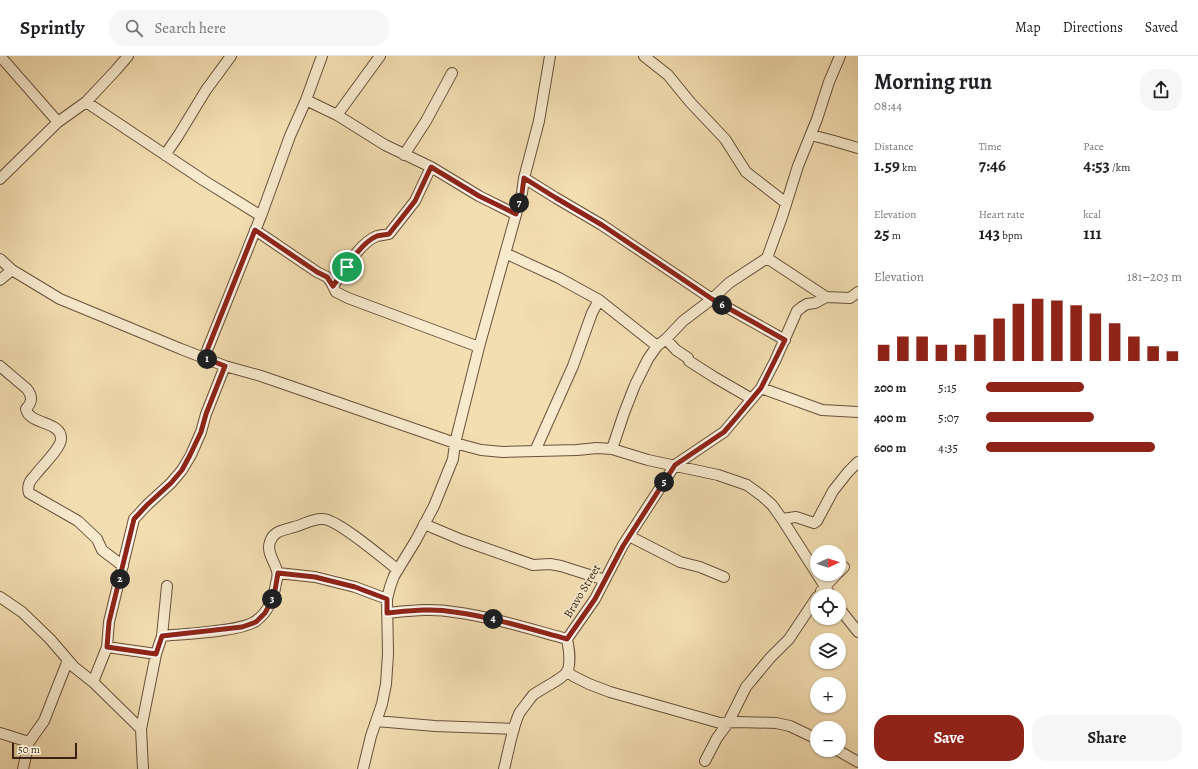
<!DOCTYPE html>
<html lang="en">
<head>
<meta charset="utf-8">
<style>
	body { margin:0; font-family:Alegreya,serif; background:#f6f6f6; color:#202124; height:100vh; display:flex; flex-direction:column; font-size:15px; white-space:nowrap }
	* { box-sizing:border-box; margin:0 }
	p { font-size:13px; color:#757577 }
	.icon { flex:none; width:22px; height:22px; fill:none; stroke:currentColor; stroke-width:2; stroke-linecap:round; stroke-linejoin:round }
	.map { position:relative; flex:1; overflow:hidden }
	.panel { display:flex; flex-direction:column; background:#fff; width:340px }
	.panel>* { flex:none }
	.needle { width:26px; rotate:87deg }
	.buttons { position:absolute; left:810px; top:489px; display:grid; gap:8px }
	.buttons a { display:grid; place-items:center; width:36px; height:36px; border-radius:50%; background:#fff; box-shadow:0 1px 3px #0004; font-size:20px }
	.scale { position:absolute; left:12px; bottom:10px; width:65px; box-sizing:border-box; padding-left:4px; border:2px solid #3b2213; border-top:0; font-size:11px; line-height:14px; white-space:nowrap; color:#3b2213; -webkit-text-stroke:3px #f7eacd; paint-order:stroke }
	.pin { position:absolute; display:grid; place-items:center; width:34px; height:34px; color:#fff; margin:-17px; border:2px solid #fff; border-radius:50%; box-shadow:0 1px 4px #0007 }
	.km { position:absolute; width:20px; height:20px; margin:-10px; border-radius:50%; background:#222; color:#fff; font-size:11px; line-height:20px; text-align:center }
	.round { display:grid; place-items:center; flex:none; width:42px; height:42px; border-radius:16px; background:#f6f6f6 }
	.headline { display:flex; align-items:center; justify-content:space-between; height:68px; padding:0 16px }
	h1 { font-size:22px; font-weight:700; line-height:30px }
	.metrics { display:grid; grid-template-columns:repeat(3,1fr); gap:6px; height:68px; padding:4px 16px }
	.metrics div { display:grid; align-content:center }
	.metrics b { font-size:17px; font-weight:700 }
	.metrics small { font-size:11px; font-weight:400 }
	.metrics p { font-size:11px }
	.chart { height:112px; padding:8px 16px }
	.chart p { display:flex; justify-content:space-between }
	.chart svg { width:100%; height:72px; margin-top:4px; stroke:#8f2418; stroke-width:6 }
	.button { display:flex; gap:8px; margin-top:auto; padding:8px 16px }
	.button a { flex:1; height:46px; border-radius:16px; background:#8f2418; color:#fff; font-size:16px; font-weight:700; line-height:46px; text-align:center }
	.button a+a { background:#f6f6f6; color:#202124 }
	ul { padding:0 16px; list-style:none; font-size:13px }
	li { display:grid; grid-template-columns:64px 48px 1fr; align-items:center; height:30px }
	li i { height:10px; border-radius:5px; background:#8f2418 }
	header { display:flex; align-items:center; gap:24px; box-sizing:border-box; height:56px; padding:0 20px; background:#fff; border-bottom:1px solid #e0e0e0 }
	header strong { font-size:19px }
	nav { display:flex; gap:22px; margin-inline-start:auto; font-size:14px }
	.search { width:280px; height:36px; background:#f6f6f6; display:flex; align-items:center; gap:10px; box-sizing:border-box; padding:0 14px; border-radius:16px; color:#757577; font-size:15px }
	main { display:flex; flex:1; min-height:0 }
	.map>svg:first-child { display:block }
</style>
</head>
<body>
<header>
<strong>Sprintly</strong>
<div class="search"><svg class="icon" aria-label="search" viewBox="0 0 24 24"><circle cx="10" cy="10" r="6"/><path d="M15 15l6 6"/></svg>Search here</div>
<nav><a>Map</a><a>Directions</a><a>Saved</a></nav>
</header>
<main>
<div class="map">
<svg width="858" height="713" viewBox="0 0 858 713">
	<rect width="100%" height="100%" fill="#f3deb2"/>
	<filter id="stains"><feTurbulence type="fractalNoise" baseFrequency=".005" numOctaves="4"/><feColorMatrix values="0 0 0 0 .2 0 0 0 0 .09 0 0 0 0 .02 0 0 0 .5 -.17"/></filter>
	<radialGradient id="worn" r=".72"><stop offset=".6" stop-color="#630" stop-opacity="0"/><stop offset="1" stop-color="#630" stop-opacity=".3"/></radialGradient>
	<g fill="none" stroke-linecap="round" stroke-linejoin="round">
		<defs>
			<path id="minor" d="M 0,0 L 58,66
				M 644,0 L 668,19 L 690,46 L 725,83 L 746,116 L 786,147
				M 306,44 L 337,59 L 385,89 L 431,111 L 479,140 L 515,158
				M 86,46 L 203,124 L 261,160
				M 337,59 L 380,0
				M 811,79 L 834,85 L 858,92
				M 165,99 L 178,80 L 206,34 L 231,0
				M 404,99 L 426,65 L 452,17
				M 524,122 L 556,142 L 602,169 L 712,243 L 785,284
				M 0,123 L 58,66 L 86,46 L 116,14 L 128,0
				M 255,174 L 317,216 L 327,221 L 331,226 L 336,236 L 348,242 L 479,291
				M 505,197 L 559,222 L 599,244 L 657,290
				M 767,202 L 826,241
				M 0,203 L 12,214 L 60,243 L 181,293 L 225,310 L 261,320 L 455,387 L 481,394 L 503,396 L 577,394 L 597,392 L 612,393 L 648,404 L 718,419 L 747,429 L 762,440 L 772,449 L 782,463 L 831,540
				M 0,224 L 12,214
				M 333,230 C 344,215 359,187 377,180 C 381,179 385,179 389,178 L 415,145 L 431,111
				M 666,283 L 676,294 L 688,302 L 689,305 L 714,321 L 752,343
				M 204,302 L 261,160 L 290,80 L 306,44 L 322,0
				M 0,310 L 27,333 C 33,341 32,346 26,353 C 29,369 62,365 61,383 C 61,392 42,410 36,418 C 34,421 30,424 29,428 C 28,431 28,434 29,437 L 78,465 L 97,483 L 102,494 L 123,510
				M 761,332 L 822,354 L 858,356
				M 612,393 L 624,357 L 635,329 L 648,303 L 657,290 L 666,283 L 683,265 L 712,243 L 729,227 L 767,202 L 782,161 L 798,110 L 817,63 L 829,26 L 840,0
				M 535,395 L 573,310 L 592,257 L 599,244
				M 782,463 L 796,461 L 814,467 L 817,465 L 833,435 L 848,416 L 858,406
				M 424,468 L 462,484 L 533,509 L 550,508 L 561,510 L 605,524
				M 629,480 L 680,506 L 700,511 L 724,521
				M 839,516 L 844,511
				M 278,517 L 315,521 L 355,531 L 387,543
				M 821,535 L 837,518
				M 0,541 L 22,556 L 50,583 L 74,611 L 93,626 L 141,673 L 143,713
				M 839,552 L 858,576
				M 387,557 C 409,555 432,552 454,556 C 492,561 530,573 567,583
				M 162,580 C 182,578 244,576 257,564 C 269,555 274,541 276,527 C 277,524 278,519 277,515 C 275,506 266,496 270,486 C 273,475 284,474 294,471 C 303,469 313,462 323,463 C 337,463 384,503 398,514
				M 107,591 L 156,598
				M 567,615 L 573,620 L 589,628 L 610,636 L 720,667 L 739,666 L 776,667 L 790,670 L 817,683
				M 93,626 L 107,591 L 109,566 L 134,463 L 147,449 L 171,427 L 182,414 L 191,399 L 201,376 L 206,358 L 225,310
				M 376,665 L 435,670 L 514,673
				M 141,673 L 156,598 L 162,580 L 167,530
				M 0,677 L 29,686
				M 837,694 L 858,706
				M 705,705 L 717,682 L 728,667 L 746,631 L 770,602 L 789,583 L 817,541
				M 23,713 L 29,686 L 44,665 L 68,604
				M 363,713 L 371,680 L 382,648 L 386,628 L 388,598 L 387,543 L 390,531 L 394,520 L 416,484 L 434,450 L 453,403 L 455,387 L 479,291 L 522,137 L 524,122 L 539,65 L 550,0
				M 504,713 C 508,698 513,668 520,656 C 524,651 529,644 533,639 C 542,632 565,622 568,614 C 571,604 569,593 567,583 L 595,543 L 623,489 L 675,409 L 724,376 L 761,332 L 775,305 L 797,255 L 802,251 L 807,248 L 815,247 L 826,241 L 850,242 L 858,236"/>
		</defs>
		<use href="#minor" stroke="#69513b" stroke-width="12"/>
		<use href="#minor" stroke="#f7eacd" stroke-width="10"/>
	</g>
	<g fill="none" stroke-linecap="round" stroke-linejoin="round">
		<defs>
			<path id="route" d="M 431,111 L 479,140 L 516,158 L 522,137 L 524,122 L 556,142 L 602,169 L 712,243 L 785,284 L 761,332 L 736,362 L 724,376 L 675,409 L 623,490 L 595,543 L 567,583 C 530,573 492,561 454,556 C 432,552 409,555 387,557 L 387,543 L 355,531 L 315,521 L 278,517 L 274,540 L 265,557 L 256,566 L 242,571 L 162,580 L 156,598 L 107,591 L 109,566 L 134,463 L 147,449 L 171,427 L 182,414 L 190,399 L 201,376 L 206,358 L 225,310 L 204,302 L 255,174 L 317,216 L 327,221 L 333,230 C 344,215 360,187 377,180 C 381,179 385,179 389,178 L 415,145 Z"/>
		</defs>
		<use href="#route" stroke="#fff" stroke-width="8"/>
		<use href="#route" stroke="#8f2418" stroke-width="5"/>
	</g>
	<g text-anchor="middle" stroke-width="3.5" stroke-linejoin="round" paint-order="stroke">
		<g font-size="12" fill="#3b2213" stroke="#f7eacd">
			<text transform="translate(582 535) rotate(-59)" y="4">Bravo Street</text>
		</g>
	</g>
	<rect width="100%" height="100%" filter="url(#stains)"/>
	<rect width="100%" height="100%" fill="url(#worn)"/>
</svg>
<div class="buttons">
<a><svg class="needle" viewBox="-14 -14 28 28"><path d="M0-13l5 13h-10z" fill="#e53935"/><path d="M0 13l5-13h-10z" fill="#757577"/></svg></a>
<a><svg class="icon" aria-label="locate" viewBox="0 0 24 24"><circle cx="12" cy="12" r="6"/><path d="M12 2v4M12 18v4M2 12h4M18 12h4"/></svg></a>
<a><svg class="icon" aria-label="layers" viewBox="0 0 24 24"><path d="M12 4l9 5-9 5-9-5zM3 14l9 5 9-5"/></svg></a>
<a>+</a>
<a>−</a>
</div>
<div class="scale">50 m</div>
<div class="pin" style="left:347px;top:211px;background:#1e9e55"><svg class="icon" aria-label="arrive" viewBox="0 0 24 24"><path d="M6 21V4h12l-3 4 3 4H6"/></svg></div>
<b class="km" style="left:207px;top:303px">1</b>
<b class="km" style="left:120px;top:523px">2</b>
<b class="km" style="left:272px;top:543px">3</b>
<b class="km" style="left:493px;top:563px">4</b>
<b class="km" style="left:664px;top:426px">5</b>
<b class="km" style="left:722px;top:249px">6</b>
<b class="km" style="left:519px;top:147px">7</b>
</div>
<section class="panel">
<div class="headline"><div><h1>Morning run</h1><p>08:44</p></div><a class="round"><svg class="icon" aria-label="share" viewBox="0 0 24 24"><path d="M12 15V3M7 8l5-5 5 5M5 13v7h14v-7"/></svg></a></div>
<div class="metrics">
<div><p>Distance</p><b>1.59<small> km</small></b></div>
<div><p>Time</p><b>7:46</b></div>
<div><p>Pace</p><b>4:53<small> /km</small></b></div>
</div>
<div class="metrics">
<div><p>Elevation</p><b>25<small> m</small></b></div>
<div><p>Heart rate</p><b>143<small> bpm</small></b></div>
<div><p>kcal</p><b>111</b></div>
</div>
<div class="chart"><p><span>Elevation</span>181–203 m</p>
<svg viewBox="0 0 160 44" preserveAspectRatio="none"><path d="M5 44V34M15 44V29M25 44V29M35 44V34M45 44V34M55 44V28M65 44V18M75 44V9M85 44V6M95 44V7M105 44V10M115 44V15M125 44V21M135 44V29M145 44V35M155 44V38"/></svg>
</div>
<ul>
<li><b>200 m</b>5:15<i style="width:50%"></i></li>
<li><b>400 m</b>5:07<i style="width:55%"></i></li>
<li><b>600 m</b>4:35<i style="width:86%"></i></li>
</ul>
<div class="button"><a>Save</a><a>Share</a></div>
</section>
</main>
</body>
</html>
